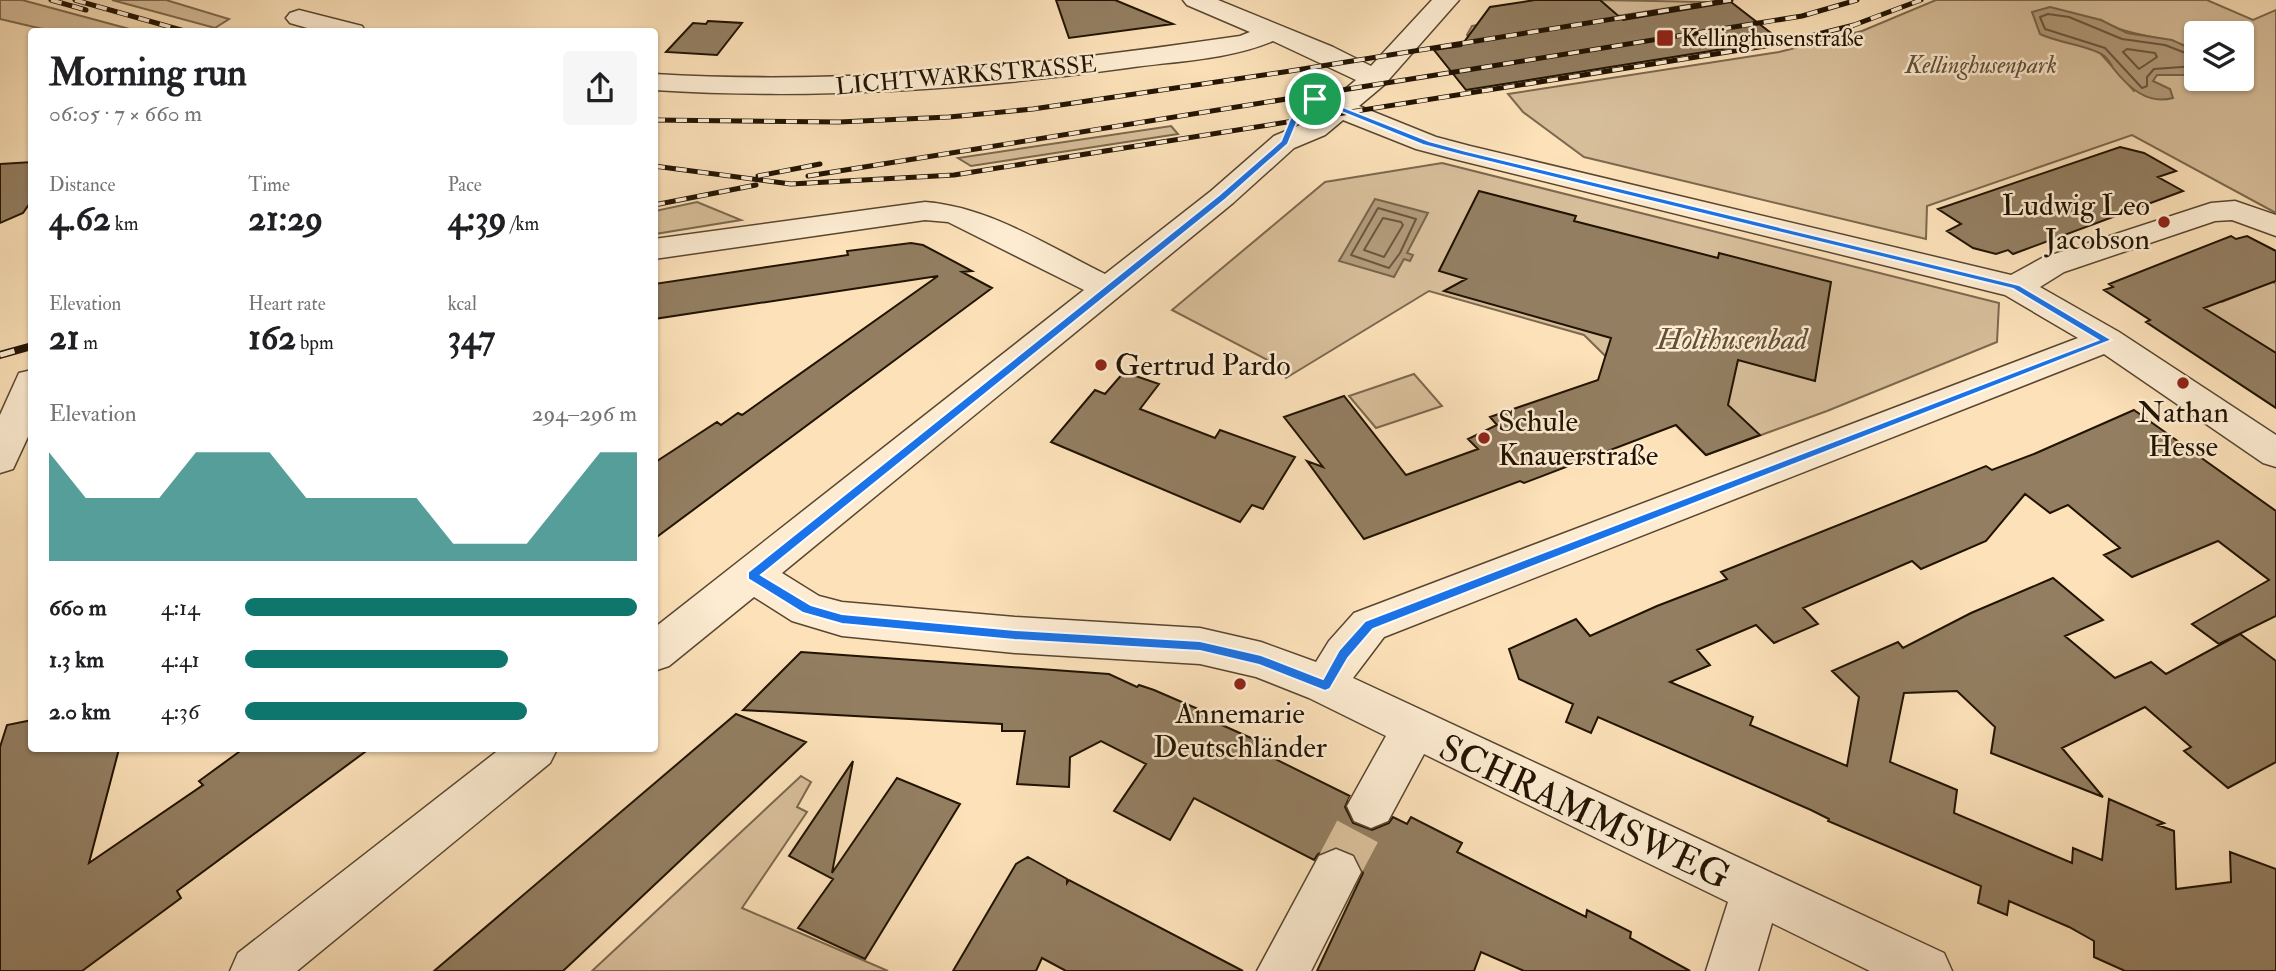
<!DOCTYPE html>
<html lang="en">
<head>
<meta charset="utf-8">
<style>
	body { margin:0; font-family:"IM FELL Double Pica",serif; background:#f6f6f6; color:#202124; height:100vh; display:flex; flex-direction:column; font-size:26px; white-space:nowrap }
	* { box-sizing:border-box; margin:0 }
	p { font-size:23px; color:#757577 }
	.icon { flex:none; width:38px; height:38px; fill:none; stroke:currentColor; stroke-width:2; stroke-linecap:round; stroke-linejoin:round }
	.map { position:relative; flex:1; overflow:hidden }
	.sheet { position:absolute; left:28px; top:28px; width:630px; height:724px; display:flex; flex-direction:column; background:#fff; border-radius:7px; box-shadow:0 2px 5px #0004 }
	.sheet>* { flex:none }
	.controls { position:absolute; left:2184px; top:21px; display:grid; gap:14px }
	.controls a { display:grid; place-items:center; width:70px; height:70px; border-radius:7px; background:#fff; box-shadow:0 2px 5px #0004; font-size:35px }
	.pin { position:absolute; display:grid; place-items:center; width:60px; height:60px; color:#fff; margin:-30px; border:4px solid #fff; border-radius:50%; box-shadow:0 2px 7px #0007 }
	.round { display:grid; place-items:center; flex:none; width:74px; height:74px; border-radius:7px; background:#f6f6f6 }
	.head { display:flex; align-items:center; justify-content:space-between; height:119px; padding:0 21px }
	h1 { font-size:38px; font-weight:800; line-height:52px }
	.figures { display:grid; grid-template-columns:repeat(3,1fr); gap:10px; height:119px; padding:7px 21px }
	.figures div { display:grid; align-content:center }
	.figures b { font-size:35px; font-weight:800 }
	.figures small { font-size:19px; font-weight:400 }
	.figures p { font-size:19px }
	.chart { height:196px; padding:14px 21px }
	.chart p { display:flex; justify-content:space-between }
	.chart svg { width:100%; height:126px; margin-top:7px; fill:#0f766e; opacity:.7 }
	ul { padding:0 21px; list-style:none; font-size:23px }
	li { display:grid; grid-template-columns:112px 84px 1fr; align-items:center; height:52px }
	li i { height:18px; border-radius:9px; background:#0f766e }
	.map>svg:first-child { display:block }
</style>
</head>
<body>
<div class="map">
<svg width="2276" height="971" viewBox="0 0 2276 971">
	<rect width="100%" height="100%" fill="#fce1b9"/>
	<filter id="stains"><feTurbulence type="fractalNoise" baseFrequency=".00286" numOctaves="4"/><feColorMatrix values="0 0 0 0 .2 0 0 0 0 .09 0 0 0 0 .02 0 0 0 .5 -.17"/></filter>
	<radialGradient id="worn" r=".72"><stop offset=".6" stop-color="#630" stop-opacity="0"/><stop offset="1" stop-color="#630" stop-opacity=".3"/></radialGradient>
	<path fill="#d7be9a" stroke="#7c684e" stroke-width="2" fill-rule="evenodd" d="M 0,0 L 22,0 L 137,31 L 51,31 L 0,19 Z
		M 112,0 L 166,0 L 229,19 L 215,28 Z
		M 1600,0 L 1707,2 L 1470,39 L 1467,35 L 1472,26 L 1605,5 Z
		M 1936,0 L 2207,0 L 2253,20 L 2276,10 L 2276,213 L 2132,135 L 1927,206 L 1926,239 L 1584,157 L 1523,112 L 1508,94 L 1779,52 L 1862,31 ZM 2101,20 C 2131,39 2166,34 2196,51 L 2196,33 L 2242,33 L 2242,79 L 2196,79 L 2196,71 C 2184,77 2170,73 2156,75 L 2152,81 L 2134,91 L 2101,54 Z
		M 1171,126 L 1178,134 L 971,166 L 958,158 Z
		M 1442,163 L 1999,303 L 1997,342 L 1827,411 L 1706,455 L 1584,335 L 1429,291 L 1286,378 L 1277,365 L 1172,310 L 1325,182 Z
		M 697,202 L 741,220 L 655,234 L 655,211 Z
		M 2268,279 L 2276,284 L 2276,354 L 2213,314 L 2194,306 L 2217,299 L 2222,302 L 2247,292 Z
		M 1414,374 L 1442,406 L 1376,428 L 1349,396 Z
		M 801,776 L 811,782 L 797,807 L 807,812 L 742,908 L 888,971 L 592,971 Z"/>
	<path fill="#b29b7b" stroke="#78654b" stroke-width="2" d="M 2050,7 L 2101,20 L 2127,33 L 2172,40 L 2196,51 L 2196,71 L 2184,75 L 2157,75 L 2153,81 L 2170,89 L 2173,98 C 2147,105 2128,87 2113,68 C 2110,63 2108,58 2103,55 C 2088,45 2058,43 2040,34 L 2032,12 Z
		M 1375,199 L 1428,213 L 1407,253 L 1413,255 L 1410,261 L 1404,259 L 1394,277 L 1339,261 Z"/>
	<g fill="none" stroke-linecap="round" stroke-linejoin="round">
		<path stroke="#6a573e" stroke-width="2" d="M 2127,49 L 2155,53 L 2157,57 L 2139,69 L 2123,52 Z
			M 2196,57 L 2165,45 L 2122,39 L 2069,17 L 2048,14 L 2040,17 L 2045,29 L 2105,48 L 2142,88 L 2147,86 L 2147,77 L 2154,69 L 2196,66
			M 1378,208 L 1416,219 L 1400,253 L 1389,268 L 1351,255 Z
			M 1383,218 L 1401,222 L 1403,225 L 1384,257 L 1364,250 Z"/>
	</g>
	<path fill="#937e61" stroke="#211302" stroke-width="2" d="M 1056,0 L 1115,0 L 1173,24 L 1069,38 Z
		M 1535,0 L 1600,0 L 1623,20 L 1731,2 L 1780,40 L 1466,90 L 1434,50 L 1461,46 L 1490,7 Z
		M 708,21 L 742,23 L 717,55 L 666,52 L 693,23 L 706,24 Z
		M 2120,147 L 2144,153 L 2176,171 L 2158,177 L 2183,191 L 2013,254 L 2008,250 L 1996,254 L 1973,248 L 1947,231 L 1961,224 L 1938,209 Z
		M 32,162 L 32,200 L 23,213 L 0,223 L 0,164 Z
		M 1479,191 L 1576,216 L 1574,221 L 1625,234 L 1718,258 L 1719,253 L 1831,282 L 1815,381 L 1738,360 L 1728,405 L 1760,435 L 1706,455 L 1676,425 L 1524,483 L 1520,481 L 1364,539 L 1307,461 L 1323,467 L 1284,417 L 1344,396 L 1406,475 L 1478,449 L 1468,439 L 1497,425 L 1490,417 L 1598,380 L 1611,338 L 1444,291 L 1466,279 L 1439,271 Z
		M 2231,236 L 2236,239 L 2247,236 L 2276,251 L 2276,281 L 2204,308 L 2276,353 L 2276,408 L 2146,322 L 2150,320 L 2104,290 L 2113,287 L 2109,284 Z
		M 911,243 L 923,245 L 972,271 L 962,272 L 992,288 L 654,539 L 654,463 L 717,422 L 721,425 L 738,413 L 742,415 L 938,276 L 654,319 L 654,284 L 848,255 L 847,251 Z
		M 1124,372 L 1159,384 L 1140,409 L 1215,438 L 1220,430 L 1295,457 L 1263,509 L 1252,505 L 1240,522 L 1051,442 L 1095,390 L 1105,394 Z
		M 2134,410 L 2276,511 L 2276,616 L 2219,644 L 2192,624 L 2269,580 L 2218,541 L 2132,577 L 2104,555 L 2120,548 L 2068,505 L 2050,513 L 2025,494 L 1986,541 L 1921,569 L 1912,561 L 1803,608 L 1818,624 L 1774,643 L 1756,625 L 1697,650 L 1710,665 L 1670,682 L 1753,717 L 1750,725 L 1847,766 L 1859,697 L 1832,671 L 1898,642 L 1903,648 L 1971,613 L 2053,578 L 2103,620 L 2065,636 L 2115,678 L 2151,662 L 2166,674 L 2240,634 L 2276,661 L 2276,762 L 2228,788 L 2184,751 L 2191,747 L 2145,707 L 2062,748 L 2103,797 L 1991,753 L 1995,727 L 1957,691 L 1904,693 L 1890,762 L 1957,790 L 1954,813 L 2072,863 L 2073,848 L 2102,860 L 2109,799 L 2164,823 L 2158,825 L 2174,831 L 2176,889 L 2231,882 L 2230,852 L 2276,869 L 2276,971 L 2125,971 L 2094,957 L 2094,941 L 2069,927 L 2009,901 L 2007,915 L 1978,903 L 1981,886 L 1828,821 L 1829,819 L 1811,810 L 1598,717 L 1591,733 L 1566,722 L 1573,704 L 1519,679 L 1509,649 L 1576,619 L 1590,636 L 1657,606 L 1727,579 L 1721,572 L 1986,466 L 1992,470 L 2034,454 Z
		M 801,652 L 1109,674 L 1137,687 L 1139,685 L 1154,690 L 1198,709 L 1195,713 L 1260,742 L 1255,749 L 1350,796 L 1345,807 L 1353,823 L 1372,830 L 1389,823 L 1393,817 L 1407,824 L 1411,817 L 1462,843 L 1457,852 L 1586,917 L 1587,910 L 1631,932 L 1630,938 L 1690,971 L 1524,971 L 1481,952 L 1474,971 L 1317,971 L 1363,873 L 1354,854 L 1335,847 L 1318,854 L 1314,860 L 1194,798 L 1170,840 L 1114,811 L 1146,764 L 1101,741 L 1070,757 L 1069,787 L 1017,784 L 1025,731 L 1002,731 L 1002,724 L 743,710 Z
		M 736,714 L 806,742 L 563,971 L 434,971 Z
		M 32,720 L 32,749 L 119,749 L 89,863 L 203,785 L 199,781 L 243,749 L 369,749 L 177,891 L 181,898 L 82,971 L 0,971 L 0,747 L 7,725 Z
		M 853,761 L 832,873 L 897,778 L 960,804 L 865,959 L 798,928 L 833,879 L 789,856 Z
		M 1028,857 L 1067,879 L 1067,883 L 1069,880 L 1243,971 L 1066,971 L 1042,958 L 1036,971 L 953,971 L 1016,864 Z"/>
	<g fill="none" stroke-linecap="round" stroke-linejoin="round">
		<path stroke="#dbc29e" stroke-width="46" stroke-dasharray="46 23" stroke-linecap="butt" d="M 1336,872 L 1371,806"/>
		<defs>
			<path id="minor" d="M 1183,0 L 1218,0 L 1333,47 L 1371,66 L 1432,0 L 1459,0 L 1384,85 L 1359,106 L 1436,137 L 1470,146 L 2011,275 L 2042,258 L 2211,203 L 2235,201 L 2276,215 L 2276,236 L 2232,220 L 2215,221 L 2064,272 L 2040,287 L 2119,332 L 2276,435 L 2276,467 L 2263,463 L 2104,354 L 1384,637 L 1353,678 L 1944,953 L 1952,971 L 1870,971 L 1772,923 L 1758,971 L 1706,971 L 1728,902 L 1424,754 L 1388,821 L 1371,828 L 1354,821 L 1347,806 L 1386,736 L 1309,698 L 1256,677 L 1200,664 L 1015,653 L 842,636 L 792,621 L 754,597 L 669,666 L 654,671 L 654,628 L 1084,290 L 948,222 L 925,220 L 654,259 L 654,239 L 925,202 C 990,207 1048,246 1105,274 L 1211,191 L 1274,136 L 1305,123 L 1319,111 L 1305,105 L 1301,99 L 1305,93 L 1315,91 L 1336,97 L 1356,80 L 1273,41 C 1228,60 1175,61 1127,68 C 969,90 813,100 654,90 L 654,74 C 856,86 1041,65 1240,36 L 1250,32 L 1187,5 ZM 1343,120 L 1416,149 L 1454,159 L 2005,295 L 2078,338 L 1354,613 L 1329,641 L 1316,662 L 1261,642 L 1200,628 L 1015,617 L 842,602 L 819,596 L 782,573 L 1233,203 L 1294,148 L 1325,135 Z
				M 299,10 L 362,26 L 366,32 L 321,32 L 290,23 L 286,18 L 290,13 Z
				M 32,370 L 32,428 L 13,469 L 0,473 L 0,415 L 19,373 Z
				M 500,749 L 557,749 L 550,763 L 297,971 L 230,971 L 238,953 Z
				M 1336,849 L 1353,856 L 1361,872 L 1311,971 L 1257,971 L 1319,856 Z"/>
		</defs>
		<use href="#minor" stroke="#584630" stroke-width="3"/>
		<use href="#minor" fill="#fdecd2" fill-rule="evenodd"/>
		<defs>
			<path id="rail-far1" d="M 51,0 L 86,10
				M 75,0 L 188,32
				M 654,120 L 839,122 L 949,117 L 1033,109 L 1284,72 L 1731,0
				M 654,166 L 791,184 L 954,175 L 1778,44 L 1854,25 L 1921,0
				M 758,176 L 820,164
				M 808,176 L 1802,16 L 1857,0
				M 654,205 L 756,185"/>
			<path id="rail" d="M 0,355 L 32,346"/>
		</defs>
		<use href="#rail-far1" stroke="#211302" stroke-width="5"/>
		<use href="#rail" stroke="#211302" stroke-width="8"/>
		<use href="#rail-far1" stroke="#fdecd2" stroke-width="3.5" stroke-dasharray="11" stroke-linecap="butt"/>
		<use href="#rail" stroke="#fdecd2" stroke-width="5" stroke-dasharray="15" stroke-linecap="butt"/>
	</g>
	<path fill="#1a73e8" stroke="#fff" stroke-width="2" fill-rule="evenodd" d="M 1315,96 L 1429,141 L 1466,151 L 2019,285 L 2112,340 L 1373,629 L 1348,658 L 1330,689 L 1325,691 L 1259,665 L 1200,651 L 1015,640 L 842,624 L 803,613 L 748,579 L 748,572 L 1219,195 L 1281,141 L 1290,119 ZM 1317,102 L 1423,145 L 1461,155 L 2013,289 L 2098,340 L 1365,621 L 1339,650 L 1323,679 L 1261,655 L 1200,641 L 1015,630 L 842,614 L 811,605 L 761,575 L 1226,199 L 1288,144 L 1297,122 Z"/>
	<g fill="#8f2418" stroke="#fdecd2" stroke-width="2.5">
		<rect x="1656" y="29" width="18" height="18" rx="3.5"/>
		<circle cx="2164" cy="222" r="7"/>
		<circle cx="1101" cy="365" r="7"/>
		<circle cx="2183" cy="383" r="7"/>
		<circle cx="1484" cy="438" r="7"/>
		<circle cx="1240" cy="684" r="7"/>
	</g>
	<g text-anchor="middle" stroke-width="5" stroke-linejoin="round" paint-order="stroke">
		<g font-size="24" fill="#211302" stroke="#fdecd2" text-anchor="start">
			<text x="1681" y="46">Kellinghusenstraße</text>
		</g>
		<g font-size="24" font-style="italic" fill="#614f37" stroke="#fdecd2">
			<text x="1981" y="73">Kellinghusenpark</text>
		</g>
		<g font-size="24" fill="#211302" stroke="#fdecd2">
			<text transform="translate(966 75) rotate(-5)" y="8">LICHTWARKSTRASSE</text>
		</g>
		<g font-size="30" fill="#211302" stroke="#fdecd2" text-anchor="start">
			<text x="2150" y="215" text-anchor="end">Ludwig Leo<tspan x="2150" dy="34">Jacobson</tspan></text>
			<text x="1115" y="375">Gertrud Pardo</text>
			<text x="2183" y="422" text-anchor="middle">Nathan<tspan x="2183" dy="34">Hesse</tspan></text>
			<text x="1498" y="431">Schule<tspan x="1498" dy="34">Knauerstraße</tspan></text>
			<text x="1240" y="723" text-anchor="middle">Annemarie<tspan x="1240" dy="34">Deutschländer</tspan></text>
		</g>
		<g font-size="30" font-style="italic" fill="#614f37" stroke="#fdecd2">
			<text x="1732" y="349">Holthusenbad</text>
		</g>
		<g font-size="37" fill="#211302" stroke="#fdecd2">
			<text transform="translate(1585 811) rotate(25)" y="13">SCHRAMMSWEG</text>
		</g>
	</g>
	<rect width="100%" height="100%" filter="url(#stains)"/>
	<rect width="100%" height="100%" fill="url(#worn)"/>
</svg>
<div class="controls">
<a><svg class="icon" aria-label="layers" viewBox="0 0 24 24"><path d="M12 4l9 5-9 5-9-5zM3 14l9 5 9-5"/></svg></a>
</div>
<div class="pin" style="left:1315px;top:99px;background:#1e9e55"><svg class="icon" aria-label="arrive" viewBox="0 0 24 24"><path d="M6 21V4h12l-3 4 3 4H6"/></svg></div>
<section class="sheet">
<div class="head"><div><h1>Morning run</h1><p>06:05 · 7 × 660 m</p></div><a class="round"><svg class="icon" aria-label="share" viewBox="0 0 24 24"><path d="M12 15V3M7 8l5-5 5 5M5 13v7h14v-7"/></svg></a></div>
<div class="figures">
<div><p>Distance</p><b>4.62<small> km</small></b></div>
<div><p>Time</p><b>21:29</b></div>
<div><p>Pace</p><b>4:39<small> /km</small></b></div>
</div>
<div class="figures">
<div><p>Elevation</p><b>21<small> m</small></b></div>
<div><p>Heart rate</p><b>162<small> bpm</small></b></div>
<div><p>kcal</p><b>347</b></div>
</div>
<div class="chart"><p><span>Elevation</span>294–296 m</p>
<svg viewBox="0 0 160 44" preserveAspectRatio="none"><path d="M0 44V6L10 22L20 22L30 22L40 6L50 6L60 6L70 22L80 22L90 22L100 22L110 38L120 38L130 38L140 22L150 6L160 6V44z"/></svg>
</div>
<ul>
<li><b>660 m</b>4:14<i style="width:100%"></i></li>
<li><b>1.3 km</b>4:41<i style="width:67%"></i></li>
<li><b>2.0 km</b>4:36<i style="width:72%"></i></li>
</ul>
</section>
</div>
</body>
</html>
